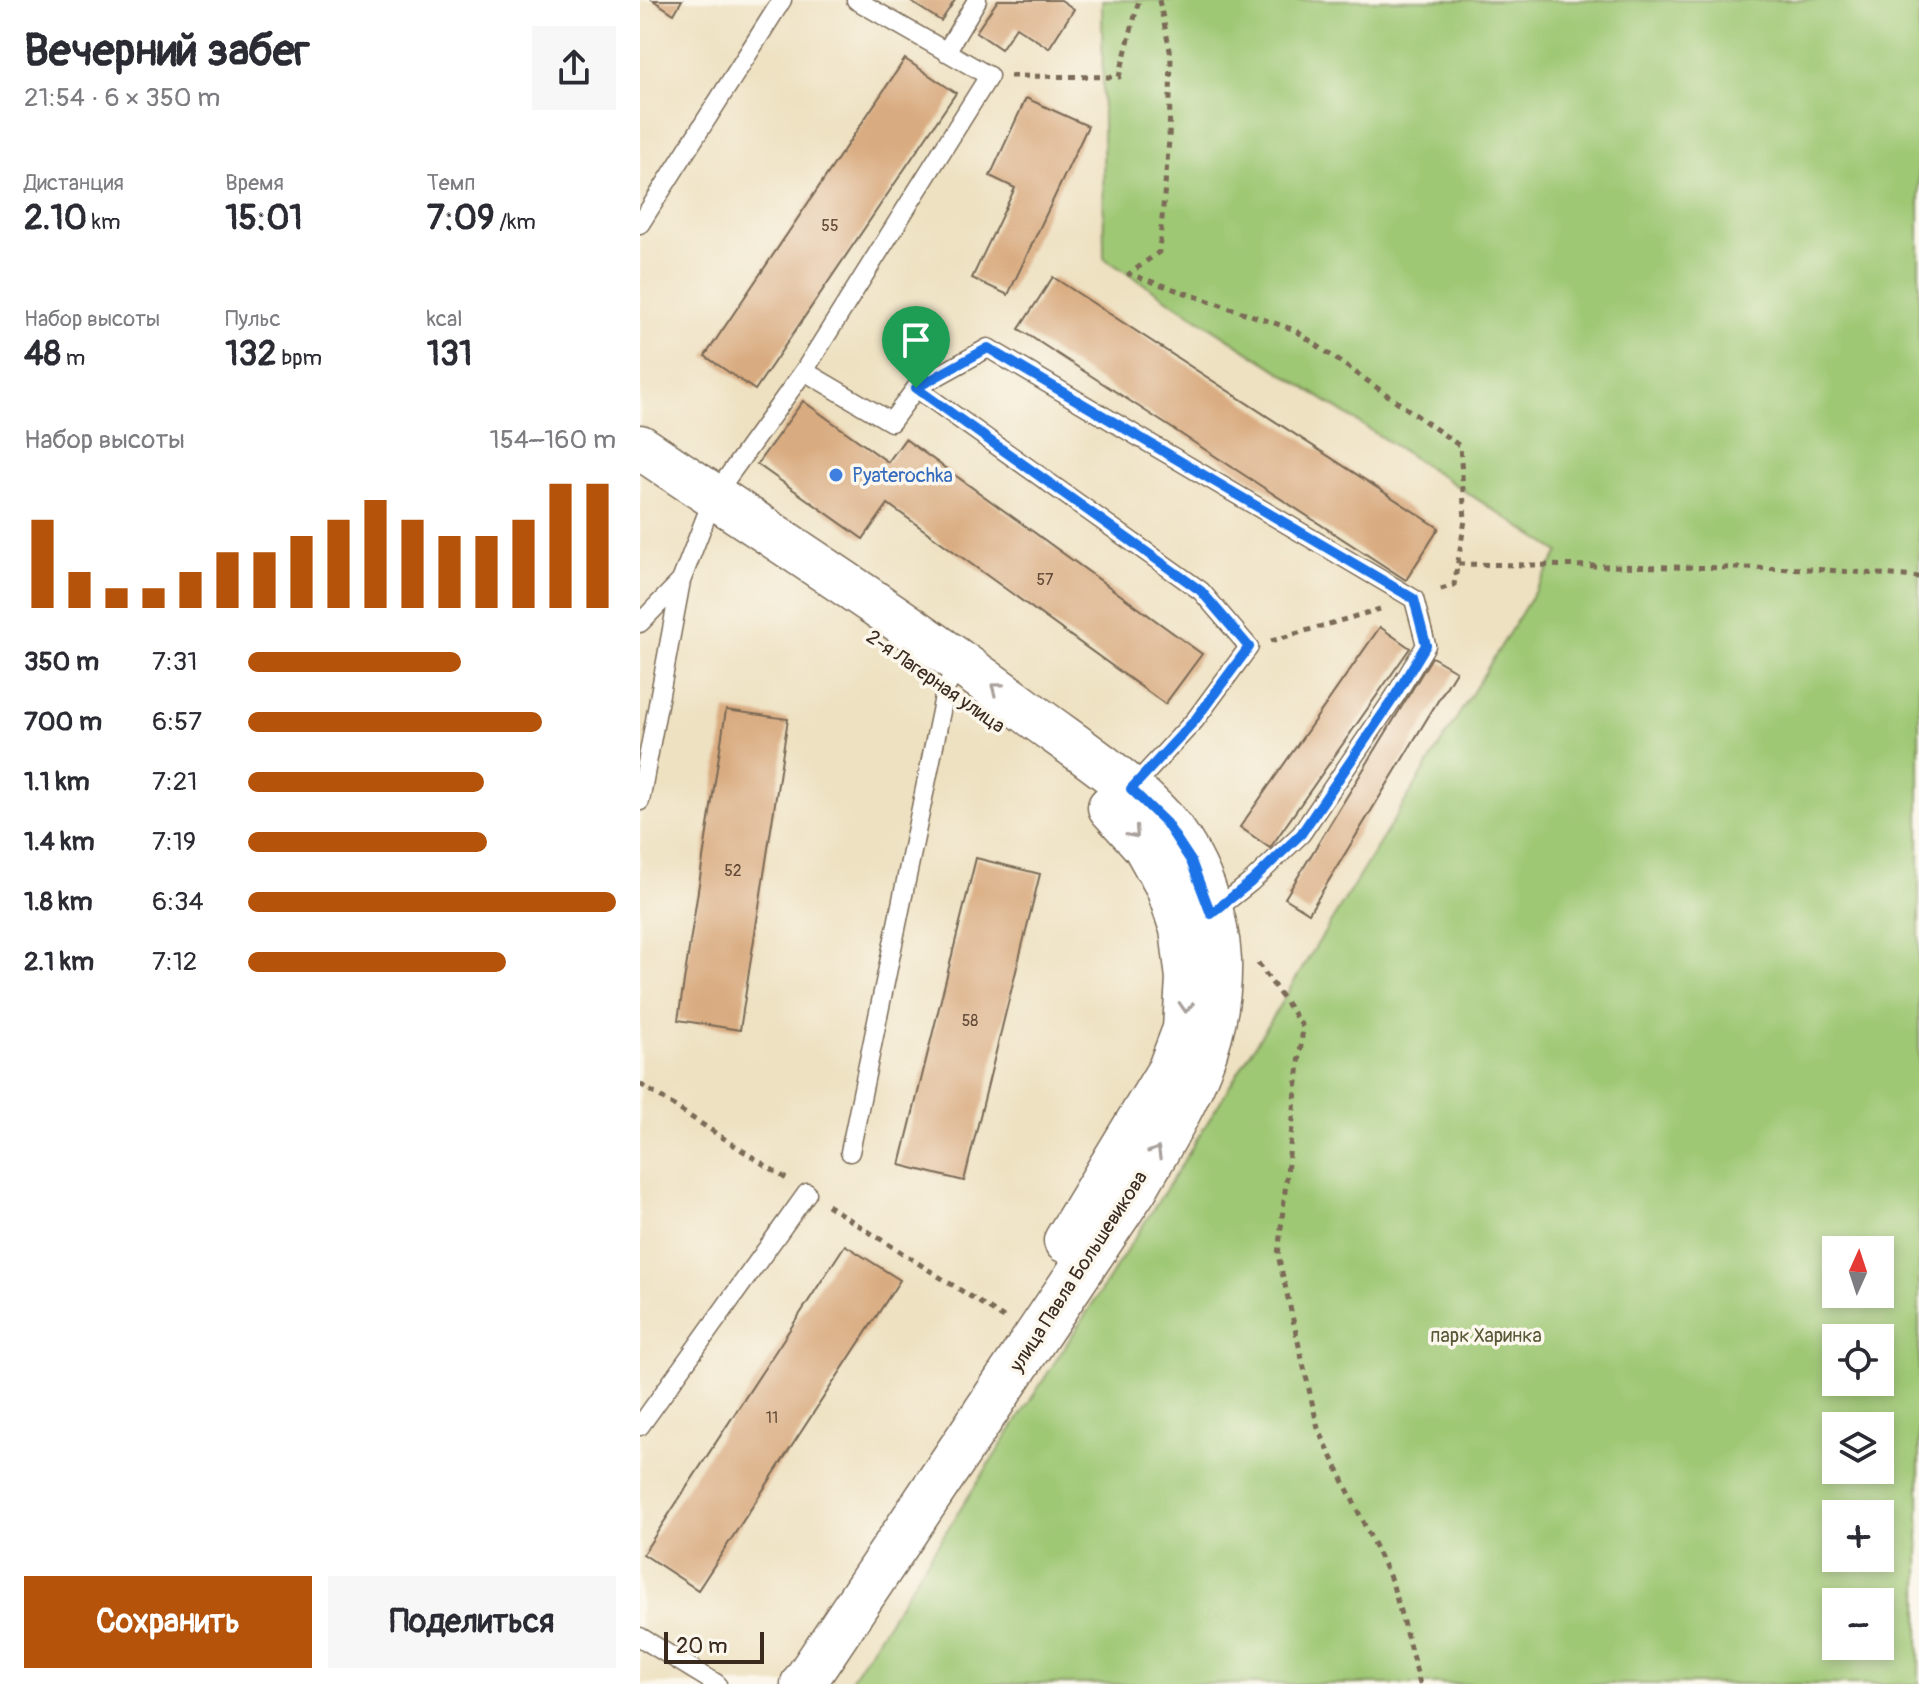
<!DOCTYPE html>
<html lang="ru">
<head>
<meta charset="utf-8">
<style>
	body { margin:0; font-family:Pangolin,sans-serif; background:#f7f7f7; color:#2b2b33; height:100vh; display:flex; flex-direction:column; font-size:30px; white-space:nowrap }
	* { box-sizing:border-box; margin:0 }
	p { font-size:26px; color:#7c7c81 }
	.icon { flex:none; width:44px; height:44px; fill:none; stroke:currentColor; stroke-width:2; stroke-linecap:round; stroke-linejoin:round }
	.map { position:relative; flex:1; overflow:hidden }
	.side { display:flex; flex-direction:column; background:#fff; width:640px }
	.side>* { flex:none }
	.needle { width:52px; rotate:3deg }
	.controls { position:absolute; left:1182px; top:1236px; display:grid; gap:16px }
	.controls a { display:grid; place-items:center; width:72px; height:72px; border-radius:0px; background:#fff; box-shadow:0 4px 12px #0003; font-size:40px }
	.scale { position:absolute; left:24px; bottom:20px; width:100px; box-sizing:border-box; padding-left:8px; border:4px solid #3b2a1e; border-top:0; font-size:22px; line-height:28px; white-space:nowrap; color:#3b2a1e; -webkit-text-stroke:6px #fbf7ec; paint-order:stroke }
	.pin { position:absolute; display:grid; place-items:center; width:68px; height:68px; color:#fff; margin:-82px -34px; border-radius:50% 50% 50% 0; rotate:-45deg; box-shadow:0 0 8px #0007 }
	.pin .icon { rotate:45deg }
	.round { display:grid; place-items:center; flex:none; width:84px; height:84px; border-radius:0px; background:#f7f7f7 }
	.headline { display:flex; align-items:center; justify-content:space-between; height:136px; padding:0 24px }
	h1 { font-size:44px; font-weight:800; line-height:60px }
	.metrics { display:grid; grid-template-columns:repeat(3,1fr); gap:12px; height:136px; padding:8px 24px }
	.metrics div { display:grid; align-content:center }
	.metrics b { font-size:34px; font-weight:800 }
	.metrics small { font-size:22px; font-weight:400 }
	.metrics p { font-size:22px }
	.chart { height:224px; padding:16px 24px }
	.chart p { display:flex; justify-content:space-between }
	.chart svg { width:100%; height:144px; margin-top:8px; stroke:#b45309; stroke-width:6 }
	.button { display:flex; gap:16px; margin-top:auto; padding:16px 24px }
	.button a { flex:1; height:92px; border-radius:0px; background:#b45309; color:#fff; font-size:32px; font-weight:800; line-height:92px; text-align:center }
	.button a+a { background:#f7f7f7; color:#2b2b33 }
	ul { padding:0 24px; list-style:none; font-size:26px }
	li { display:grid; grid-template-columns:128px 96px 1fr; align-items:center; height:60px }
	li i { height:20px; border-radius:10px; background:#b45309 }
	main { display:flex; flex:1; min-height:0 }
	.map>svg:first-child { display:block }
</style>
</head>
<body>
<main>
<section class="side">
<div class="headline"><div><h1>Вечерний забег</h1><p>21:54 · 6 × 350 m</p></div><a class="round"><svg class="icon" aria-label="share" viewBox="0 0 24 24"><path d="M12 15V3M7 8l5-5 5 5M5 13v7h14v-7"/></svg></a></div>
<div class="metrics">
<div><p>Дистанция</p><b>2.10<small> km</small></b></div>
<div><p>Время</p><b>15:01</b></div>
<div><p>Темп</p><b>7:09<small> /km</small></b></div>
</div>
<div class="metrics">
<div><p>Набор высоты</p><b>48<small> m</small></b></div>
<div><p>Пульс</p><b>132<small> bpm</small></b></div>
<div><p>kcal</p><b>131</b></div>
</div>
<div class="chart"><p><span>Набор высоты</span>154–160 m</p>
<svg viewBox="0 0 160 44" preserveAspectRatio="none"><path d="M5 44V17M15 44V33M25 44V38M35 44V38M45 44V33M55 44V27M65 44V27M75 44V22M85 44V17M95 44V11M105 44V17M115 44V22M125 44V22M135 44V17M145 44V6M155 44V6"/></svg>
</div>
<ul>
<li><b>350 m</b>7:31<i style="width:58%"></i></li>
<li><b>700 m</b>6:57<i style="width:80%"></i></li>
<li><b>1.1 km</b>7:21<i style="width:64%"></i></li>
<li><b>1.4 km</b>7:19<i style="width:65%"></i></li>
<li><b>1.8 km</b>6:34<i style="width:100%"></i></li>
<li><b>2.1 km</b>7:12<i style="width:70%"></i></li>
</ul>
<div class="button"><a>Сохранить</a><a>Поделиться</a></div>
</section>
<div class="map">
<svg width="1279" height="1684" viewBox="0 0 1279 1684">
	<rect width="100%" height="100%" fill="#fbf7ec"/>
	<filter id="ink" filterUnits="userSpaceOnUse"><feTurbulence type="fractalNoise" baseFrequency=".0125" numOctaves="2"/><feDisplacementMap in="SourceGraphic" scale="16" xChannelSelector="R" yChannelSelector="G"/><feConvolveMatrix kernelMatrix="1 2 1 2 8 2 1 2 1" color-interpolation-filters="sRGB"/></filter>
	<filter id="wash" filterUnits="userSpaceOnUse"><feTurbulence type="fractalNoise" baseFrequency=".006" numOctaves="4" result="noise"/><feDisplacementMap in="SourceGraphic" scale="32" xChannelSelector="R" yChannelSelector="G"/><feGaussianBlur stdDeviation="1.8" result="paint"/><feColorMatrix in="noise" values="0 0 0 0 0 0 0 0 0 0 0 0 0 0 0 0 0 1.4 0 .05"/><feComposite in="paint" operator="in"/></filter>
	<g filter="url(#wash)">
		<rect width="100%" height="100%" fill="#eee1c1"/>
		<path fill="#9fc874" stroke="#6d7949" stroke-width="2" fill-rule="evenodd" d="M 462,0 L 1279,0 L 1279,1684 L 208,1684 L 530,1183 L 919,552 L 464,258 ZM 1196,1250 L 1240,1250 L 1240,1294 L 1196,1294 ZM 1196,1338 L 1240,1338 L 1240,1382 L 1196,1382 ZM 1196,1426 L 1240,1426 L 1240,1470 L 1196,1470 ZM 1196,1514 L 1240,1514 L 1240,1558 L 1196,1558 ZM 1196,1602 L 1240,1602 L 1240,1646 L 1196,1646 Z"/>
		<g id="blocks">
			<path fill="#d9ab80" d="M 13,0 L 42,0 L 34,14 Z
				M 268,0 L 315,0 L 301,21 Z
				M 358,0 L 421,0 L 434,9 L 409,48 L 376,27 L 361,49 L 336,32 Z
				M 265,59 L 316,93 L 115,390 L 65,356 Z
				M 386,98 L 448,126 L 368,295 L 332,278 L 375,188 L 350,176 Z
				M 413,277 L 799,528 L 766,580 L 379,329 Z
				M 163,401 L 248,462 L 265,439 L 562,654 L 525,704 L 248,504 L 223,539 L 117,464 Z
				M 740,627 L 770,648 L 630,848 L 600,827 Z
				M 792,657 L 816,671 L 669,913 L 645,898 Z
				M 86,710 L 148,719 L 100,1030 L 38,1020 Z
				M 336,858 L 400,874 L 324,1181 L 260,1165 Z
				M 205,1245 L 260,1280 L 58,1590 L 3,1554 Z"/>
		</g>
	</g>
	<g filter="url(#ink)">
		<use href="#blocks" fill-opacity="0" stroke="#7a6a57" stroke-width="2"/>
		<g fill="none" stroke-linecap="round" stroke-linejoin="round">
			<defs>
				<path id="service" d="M 306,52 L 337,0
					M 0,224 L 142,0
					M 164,371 L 349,76 L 216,0
					M 276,388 L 348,348 L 774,599 L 786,645 L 755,696 L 661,834 L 611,882 L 573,912
					M 0,623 L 41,581
					M 0,801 L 41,581 L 74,496 L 164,371 L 251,422 L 276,388 L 561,591 L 609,647 L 555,720 L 491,789
					M 210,1152 L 306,687 L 321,662
					M 0,1426 L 167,1193
					M 0,1637 L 77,1684"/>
				<path id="secondary" d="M 0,447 C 130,534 263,619 388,712 C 435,747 486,779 525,822 C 556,857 577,914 579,960 C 582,1049 537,1115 495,1189 L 163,1684
					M 426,1241 L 529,1071 L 545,1029 L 548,978 L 542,929 L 528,887 L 505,846 L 470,807"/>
			</defs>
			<use href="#service" stroke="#7a6a57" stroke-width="21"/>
			<use href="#secondary" stroke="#7a6a57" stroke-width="47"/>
			<path stroke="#7a6a57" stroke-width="5" stroke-dasharray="6 6" stroke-linecap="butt" d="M 519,0 L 531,55 L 529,140 L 519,252 L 489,274 L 655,330 L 820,446 L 825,520 L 814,585 L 795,591
				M 370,76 L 479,77 L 499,0
				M 818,564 L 1173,569 L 1279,577
				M 631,641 L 740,609
				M 618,963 L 663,1027 L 638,1255 L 678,1428 L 752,1582 L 780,1684
				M 0,1084 L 148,1180
				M 187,1205 L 364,1318"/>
			<use href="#service" stroke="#fff" stroke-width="18"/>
			<use href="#secondary" stroke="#fff" stroke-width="44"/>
		</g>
		<defs><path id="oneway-chevron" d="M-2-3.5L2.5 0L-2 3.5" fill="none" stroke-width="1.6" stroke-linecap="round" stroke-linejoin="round" transform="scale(2)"/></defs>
		<g stroke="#a79f9a">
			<use href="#oneway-chevron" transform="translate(356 688) rotate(-143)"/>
			<use href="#oneway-chevron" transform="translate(494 833) rotate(48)"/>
			<use href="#oneway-chevron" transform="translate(546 1007) rotate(93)"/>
			<use href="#oneway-chevron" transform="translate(516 1152) rotate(-60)"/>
		</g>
	</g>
	<g fill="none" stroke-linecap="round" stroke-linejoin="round" filter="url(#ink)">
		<defs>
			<path id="route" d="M 348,348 L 774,599 L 786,645 L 755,696 L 661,834 L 611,882 L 571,914 L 551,861 L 526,823 L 491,789 L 555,720 L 609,647 L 561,591 L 276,388 Z"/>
		</defs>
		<use href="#route" stroke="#fff" stroke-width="16"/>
		<use href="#route" stroke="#1a73e8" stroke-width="10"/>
	</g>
	<circle fill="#3f7fe0" stroke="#fbf7ec" stroke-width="3" cx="196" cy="475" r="8"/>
	<g text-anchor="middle" stroke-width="7" stroke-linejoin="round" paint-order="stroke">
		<g font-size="16" fill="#624a36">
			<text x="190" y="231">55</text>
			<text x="405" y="585">57</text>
			<text x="93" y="876">52</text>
			<text x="330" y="1026">58</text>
			<text x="132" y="1423">11</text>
		</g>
		<g font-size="20" fill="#366cbe" stroke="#fbf7ec" text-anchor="start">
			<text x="212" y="482">Pyaterochka</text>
		</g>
		<g font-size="20" fill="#3b2a1e" stroke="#fbf7ec">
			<text transform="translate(296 681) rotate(35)" y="7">2-я Лагерная улица</text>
			<text transform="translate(438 1271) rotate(-57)" y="7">улица Павла Большевикова</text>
		</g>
		<g font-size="20" fill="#595938" stroke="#fbf7ec">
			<text x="846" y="1342">парк Харинка</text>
		</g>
	</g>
</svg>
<div class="controls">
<a><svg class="needle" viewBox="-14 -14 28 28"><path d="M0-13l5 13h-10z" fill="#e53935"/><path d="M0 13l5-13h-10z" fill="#7c7c81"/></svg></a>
<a><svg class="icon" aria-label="locate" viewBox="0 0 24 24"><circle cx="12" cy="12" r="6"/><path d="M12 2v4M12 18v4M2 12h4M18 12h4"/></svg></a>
<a><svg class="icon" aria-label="layers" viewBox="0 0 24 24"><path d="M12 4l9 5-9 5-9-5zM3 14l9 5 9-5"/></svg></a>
<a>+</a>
<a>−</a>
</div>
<div class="scale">20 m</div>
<div class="pin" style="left:276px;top:388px;background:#1e9e55"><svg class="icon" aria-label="arrive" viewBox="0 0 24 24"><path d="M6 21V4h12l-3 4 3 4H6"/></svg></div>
</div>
</main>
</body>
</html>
